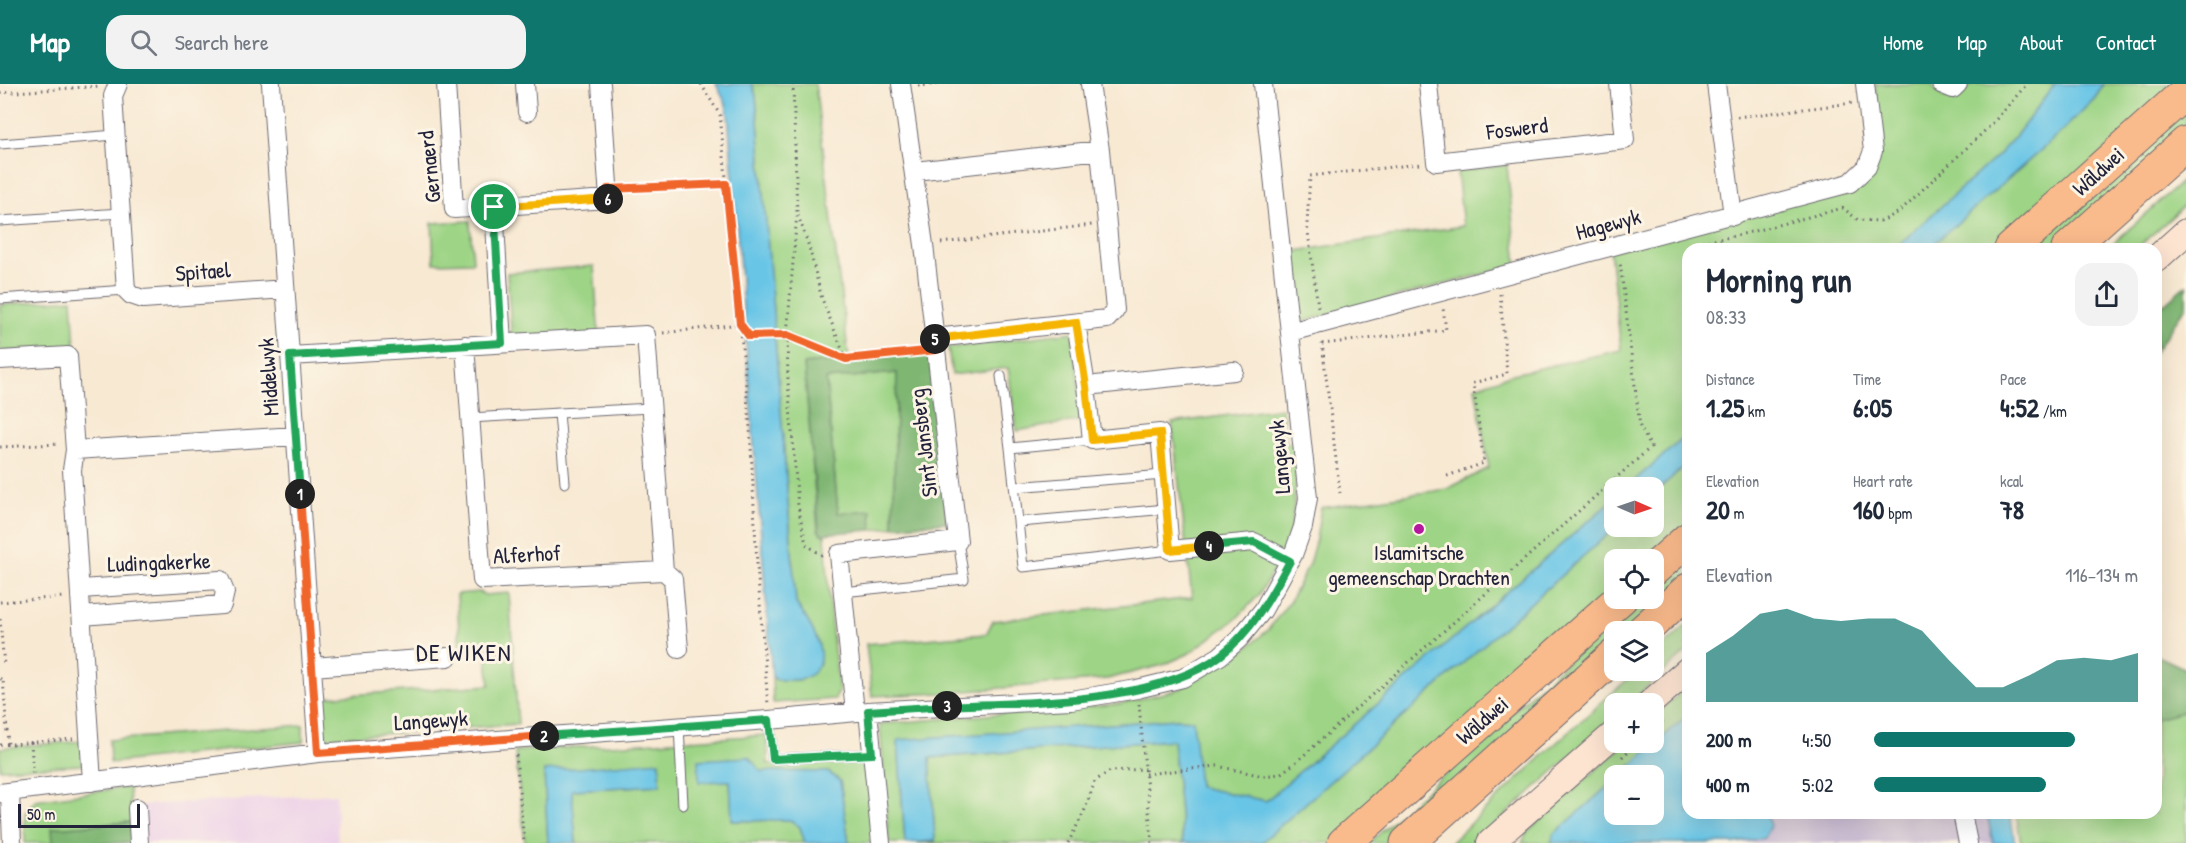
<!DOCTYPE html>
<html lang="en">
<head>
<meta charset="utf-8">
<style>
	body { margin:0; font-family:"Patrick Hand",sans-serif; background:#f2f2f3; color:#1f2937; height:100vh; display:flex; flex-direction:column; font-size:22px; white-space:nowrap }
	* { box-sizing:border-box; margin:0 }
	p { font-size:20px; color:#747a83 }
	.icon { flex:none; width:33px; height:33px; fill:none; stroke:currentColor; stroke-width:2; stroke-linecap:round; stroke-linejoin:round }
	.map { position:relative; flex:1; overflow:hidden }
	.details { position:absolute; left:1682px; top:159px; width:480px; height:576px; display:flex; flex-direction:column; background:#fff; border-radius:18px; box-shadow:0 6px 24px #0002 }
	.details>* { flex:none }
	.needle { width:39px; rotate:92deg }
	.controls { position:absolute; left:1604px; top:393px; display:grid; gap:12px }
	.controls a { display:grid; place-items:center; width:60px; height:60px; border-radius:12px; background:#fff; box-shadow:0 6px 24px #0002; font-size:30px }
	.scale { position:absolute; left:18px; bottom:15px; width:122px; box-sizing:border-box; padding-left:6px; border:3px solid #22223b; border-top:0; font-size:16px; line-height:21px; white-space:nowrap; color:#22223b; -webkit-text-stroke:4px #fcf5e5; paint-order:stroke }
	.pin { position:absolute; display:grid; place-items:center; width:51px; height:51px; color:#fff; margin:-26px; border:3px solid #fff; border-radius:50%; box-shadow:0 2px 6px #0007 }
	.km { position:absolute; width:30px; height:30px; margin:-15px; border-radius:50%; background:#222; color:#fff; font-size:16px; line-height:30px; text-align:center }
	.round { display:grid; place-items:center; flex:none; width:63px; height:63px; border-radius:18px; background:#f2f2f3 }
	.overview { display:flex; align-items:center; justify-content:space-between; height:102px; padding:0 24px }
	h1 { font-size:33px; font-weight:800; line-height:45px }
	.stats { display:grid; grid-template-columns:repeat(3,1fr); gap:9px; height:102px; padding:6px 24px }
	.stats div { display:grid; align-content:center }
	.stats b { font-size:26px; font-weight:800 }
	.stats small { font-size:16px; font-weight:400 }
	.stats p { font-size:16px }
	.chart { height:168px; padding:12px 24px }
	.chart p { display:flex; justify-content:space-between }
	.chart svg { width:100%; height:108px; margin-top:6px; fill:#0f766e; opacity:.7 }
	ul { padding:0 24px; list-style:none; font-size:20px }
	li { display:grid; grid-template-columns:96px 72px 1fr; align-items:center; height:45px }
	li i { height:15px; border-radius:8px; background:#0f766e }
	header { display:flex; align-items:center; gap:36px; box-sizing:border-box; height:84px; padding:0 30px; background:#0f766e; color:#fff }
	header strong { font-size:28px }
	nav { display:flex; gap:33px; margin-inline-start:auto; font-size:21px }
	.search { width:420px; height:54px; background:#f2f2f3; display:flex; align-items:center; gap:15px; box-sizing:border-box; padding:0 21px; border-radius:18px; color:#747a83; font-size:22px }
	.map>svg:first-child { display:block }
</style>
</head>
<body>
<header>
<strong>Map</strong>
<div class="search"><svg class="icon" aria-label="search" viewBox="0 0 24 24"><circle cx="10" cy="10" r="6"/><path d="M15 15l6 6"/></svg>Search here</div>
<nav><a>Home</a><a>Map</a><a>About</a><a>Contact</a></nav>
</header>
<div class="map">
<svg width="2186" height="759" viewBox="0 0 2186 759">
	<rect width="100%" height="100%" fill="#fcf5e5"/>
	<filter id="ink" filterUnits="userSpaceOnUse"><feTurbulence type="fractalNoise" baseFrequency=".0167" numOctaves="2"/><feDisplacementMap in="SourceGraphic" scale="12" xChannelSelector="R" yChannelSelector="G"/><feConvolveMatrix kernelMatrix="1 2 1 2 8 2 1 2 1" color-interpolation-filters="sRGB"/></filter>
	<filter id="wash" filterUnits="userSpaceOnUse"><feTurbulence type="fractalNoise" baseFrequency=".008" numOctaves="4" result="noise"/><feDisplacementMap in="SourceGraphic" scale="24" xChannelSelector="R" yChannelSelector="G"/><feGaussianBlur stdDeviation="1.35" result="paint"/><feColorMatrix in="noise" values="0 0 0 0 0 0 0 0 0 0 0 0 0 0 0 0 0 1.4 0 .05"/><feComposite in="paint" operator="in"/></filter>
	<g filter="url(#wash)">
		<rect width="100%" height="100%" fill="#f8e9d3"/>
		<path fill="#edd0e9" d="M 336,710 L 338,759 L 144,759 L 142,721 Z"/>
		<path fill="#ccbed4" d="M 1688,729 L 1997,729 L 2003,759 L 1599,759 L 1653,730 Z"/>
		<path fill="#9dd485" stroke="#607b60" stroke-width="1.5" d="M 752,0 L 815,0 L 849,275 L 804,280 L 818,446 L 821,450 L 825,451 L 831,538 L 839,608 L 835,615 L 773,619 L 772,593 L 776,596 L 802,596 L 820,580 C 820,557 809,538 796,519 L 756,12 Z
			M 1875,0 L 1931,0 L 1943,13 L 1952,12 L 1973,0 L 2055,0 L 2015,53 L 1997,72 L 1894,165 L 1688,165 L 1687,351 L 1627,403 L 1614,404 L 1614,415 L 1266,717 L 1199,703 L 1192,636 L 1178,635 L 898,657 L 905,759 L 889,759 L 880,640 L 1119,620 L 1180,605 L 1243,567 L 1268,546 L 1290,517 L 1309,480 L 1316,455 L 1321,424 L 1447,405 L 1489,384 L 1475,303 L 1513,290 L 1621,266 L 1610,166 L 1855,100 L 1880,54 Z
			M 2104,0 L 2179,0 L 1996,165 L 1928,165 L 2057,52 L 2095,14 Z
			M 2186,23 L 2186,46 L 2054,165 L 2028,165 Z
			M 1507,81 L 1517,181 L 1298,239 L 1290,168 L 1463,142 L 1457,87 Z
			M 2186,94 L 2186,120 L 2136,165 L 2107,165 Z
			M 470,137 L 473,178 L 434,179 L 432,139 Z
			M 594,182 L 599,255 L 512,258 L 507,189 Z
			M 72,215 L 75,262 L 0,268 L 0,221 Z
			M 1072,248 L 1083,336 L 1017,347 L 1008,284 L 952,291 L 948,264 Z
			M 897,289 L 893,443 L 872,446 L 870,426 L 838,429 L 826,295 Z
			M 1282,324 L 1285,358 L 1299,361 L 1292,442 L 1287,462 L 1277,481 L 1258,512 L 1236,535 L 1188,570 L 1163,581 L 1107,595 L 943,609 L 872,612 L 866,560 L 986,550 L 993,537 L 1192,514 L 1172,339 Z
			M 1687,380 L 1687,443 L 1651,475 L 1614,476 L 1614,509 L 1332,759 L 1261,759 L 1616,443 L 1653,442 L 1653,410 Z
			M 1687,468 L 1687,494 L 1628,547 L 1614,548 L 1614,560 L 1399,759 L 1369,759 L 1636,515 L 1653,514 L 1653,499 Z
			M 480,508 L 485,511 L 509,509 L 518,640 L 324,654 L 322,613 L 490,601 L 486,567 L 460,568 L 457,510 Z
			M 1687,541 L 1687,567 L 1629,619 L 1614,620 L 1614,633 L 1474,759 L 1450,759 L 1554,661 L 1637,587 L 1653,586 L 1653,572 Z
			M 1687,603 L 1687,632 L 1620,691 L 1614,692 L 1614,697 L 1553,751 L 1552,759 L 1522,759 L 1527,748 L 1626,659 L 1653,658 L 1653,634 Z
			M 2186,627 L 2186,759 L 2021,759 L 2016,729 L 2156,729 L 2156,635 Z
			M 303,641 L 303,658 L 110,679 L 109,656 Z
			M 767,651 L 768,680 L 868,675 L 874,759 L 849,759 L 840,697 L 829,688 L 761,687 L 730,697 L 733,737 L 790,736 L 800,743 L 805,759 L 576,759 L 571,706 L 659,701 L 544,687 L 548,759 L 525,759 L 515,667 Z
			M 1173,656 L 1183,759 L 916,759 L 935,757 L 930,674 Z
			M 82,657 L 83,681 L 0,685 L 0,664 Z
			M 129,703 L 131,738 L 53,744 L 53,759 L 25,759 L 25,729 L 35,716 Z"/>
		<path fill="#7eb672" stroke="#506c56" stroke-width="1.5" d="M 2186,201 L 2186,222 L 2156,267 L 2156,227 Z
			M 932,267 L 947,438 L 893,443 L 897,289 L 826,295 L 838,429 L 871,426 L 872,446 L 821,450 L 819,446 L 804,280 Z
			M 2156,571 L 2186,585 L 2186,627 L 2156,635 Z
			M 131,738 L 132,759 L 53,759 L 52,744 Z"/>
		<path fill="#68c5e6" stroke="#457490" stroke-width="1.5" d="M 716,0 L 752,0 L 756,12 L 796,519 C 807,536 831,567 815,587 C 809,593 803,596 794,596 C 786,596 778,597 772,593 L 728,30 L 726,20 Z
			M 2055,0 L 2104,0 L 2095,14 L 2057,52 L 1928,165 L 1894,165 L 1997,72 L 2015,53 Z
			M 1687,351 L 1687,380 L 1653,410 L 1653,404 L 1627,403 Z
			M 1614,415 L 1614,442 L 1616,443 L 1261,759 L 1183,759 L 1173,656 L 930,674 L 935,757 L 905,759 L 898,656 L 1178,635 L 1193,636 L 1199,703 L 1266,717 Z
			M 1687,632 L 1688,729 L 1766,729 L 1770,742 L 1764,754 L 1735,759 L 1552,759 L 1553,751 L 1614,697 L 1614,730 L 1653,730 L 1653,692 L 1620,691 Z
			M 749,673 L 761,687 L 828,688 L 840,697 L 849,759 L 805,759 L 800,743 L 790,736 L 732,737 L 730,697 L 699,698 L 698,676 Z
			M 660,677 L 660,701 L 572,706 L 576,759 L 548,759 L 544,687 Z
			M 1987,729 L 2010,729 L 2015,759 L 1993,759 Z"/>
	</g>
	<g filter="url(#ink)">
		<g fill="none" stroke-linecap="round" stroke-linejoin="round">
			<defs>
				<path id="lane" d="M 0,60 L 116,51
					M 0,137 L 121,129
					M 0,215 L 126,206
					M 1001,292 L 1010,364
					M 559,329 L 651,324
					M 470,334 L 559,329 L 565,399
					M 1092,356 L 1010,364 L 1023,483 L 1170,466
					M 1015,403 L 1164,391
					M 1020,438 L 1167,425
					M 843,508 L 964,495 L 958,457
					M 769,636 L 773,675 L 872,670
					M 679,642 L 683,721"/>
				<path id="street" d="M 118,0 L 113,12 L 126,206 L 131,211 L 143,215 L 285,205
					M 271,0 L 318,669
					M 446,0 L 454,125 L 609,115 L 601,0
					M 525,0 L 527,28
					M 1428,0 L 1436,78 L 1625,56 L 1619,0
					M 1716,0 L 1733,132
					M 1941,0 L 1953,5 L 1958,0
					M 915,87 L 1100,66
					M 494,123 L 502,259
					M 1076,239 L 1086,302 L 1092,356 L 1160,349 L 1170,466 L 1254,458 L 1290,477
					M 1290,248 L 1850,99 L 1867,83 L 1873,67 L 1865,0
					M 935,254 L 1107,235 L 1115,226 L 1100,66 L 1090,0
					M 290,272 L 646,251 L 664,487 L 482,496 L 465,261
					M 0,276 L 68,272 L 75,366 L 72,386 L 92,698
					M 1086,302 L 1234,287
					M 75,366 L 296,352
					M 664,487 L 673,495 L 679,565
					M 80,505 L 220,496 L 225,508 L 222,521 L 82,532
					M 312,583 L 448,573
					M 868,627 L 881,759
					M 855,628 L 839,470 L 958,457 L 924,161 L 901,0
					M 0,709 L 318,669 L 769,636 L 868,627 L 1071,616 L 1137,605 L 1183,594 L 1220,572 L 1239,555 L 1263,526 L 1293,471 L 1303,443 L 1308,414 L 1263,0
					M 10,709 L 12,759
					M 137,724 L 139,759
					M 1962,729 L 1968,759"/>
				<path id="secondary" d="M 2156,175 L 2186,148
					M 1649,620 L 1688,586
					M 1490,759 L 1614,650"/>
				<path id="highway" d="M 2011,165 L 2186,8
					M 2068,165 L 2186,59
					M 1653,486 L 1688,455
					M 1642,548 L 1688,506
					M 1344,759 L 1621,514
					M 1407,759 L 1614,572"/>
			</defs>
			<use href="#lane" stroke="#6d6870" stroke-width="11"/>
			<use href="#street" stroke="#6d6870" stroke-width="20"/>
			<use href="#secondary" stroke="#6d6870" stroke-width="28"/>
			<use href="#highway" stroke="#6d6870" stroke-width="35"/>
			<path stroke="#6d6870" stroke-width="3" stroke-dasharray="1.5 4.5" stroke-linecap="butt" d="M 701,0 L 720,31 L 750,344 L 757,481 L 768,621
				M 793,0 L 797,129 L 787,251 L 788,298 L 798,422 L 806,460 L 823,472
				M 918,2 L 938,0
				M 0,9 L 100,2
				M 1737,33 L 1853,19
				M 625,105 L 726,100
				M 798,131 L 809,163 L 822,215 L 846,275
				M 1702,158 L 1735,152 L 1843,124 L 1858,136 L 1882,137 L 1899,128 L 1992,40 L 2027,0
				M 941,159 L 1092,141
				M 1318,223 L 1307,140 L 1310,92 L 1420,80
				M 663,249 L 740,240 L 749,252 L 787,251 L 846,275 L 921,267
				M 1322,259 L 1340,409
				M 1322,260 L 1446,246 L 1443,224
				M 0,363 L 58,360
				M 1447,392 L 1484,379 L 1473,299 L 1507,290 L 1500,210
				M 0,518 L 64,513
				M 0,535 L 4,582
				M 0,595 L 3,595 L 8,660
				M 1139,620 L 1152,759
				M 1653,646 L 1663,637
				M 31,658 L 33,690
				M 0,661 L 73,655
				M 516,671 L 524,759
				M 1622,673 L 1638,658
				M 1145,690 L 1217,682 L 1263,692 L 1280,690 L 1295,679 L 1651,363 L 1640,343 L 1620,178
				M 1068,759 L 1084,728 L 1095,697 L 1110,687 L 1145,685"/>
			<use href="#lane" stroke="#fff" stroke-width="9"/>
			<use href="#street" stroke="#fff" stroke-width="18"/>
			<use href="#secondary" stroke="#fde4d1" stroke-width="26"/>
			<use href="#highway" stroke="#fabb8c" stroke-width="33"/>
		</g>
	</g>
	<g fill="none" stroke-linecap="round" stroke-linejoin="round" filter="url(#ink)">
		<defs>
			<path id="split-1" d="M 300,410 L 290,272 L 502,259 L 494,123"/>
			<path id="split-2" d="M 300,410 L 318,669 L 544,652"/>
			<path id="split-3" d="M 544,652 L 769,636 L 773,675 L 872,670 L 868,627 L 947,622"/>
			<path id="split-4" d="M 947,622 C 1024,618 1158,620 1221,571 C 1253,546 1271,512 1290,477 L 1254,458 L 1209,462"/>
			<path id="split-5" d="M 935,255 L 1076,238 L 1086,302 L 1092,356 L 1160,349 L 1170,466 L 1209,462"/>
			<path id="split-6" d="M 608,115 L 608,105 L 726,100 L 740,240 L 749,252 L 787,251 L 846,275 L 936,266 L 935,255"/>
			<path id="split-7" d="M 494,123 L 608,115"/>
		</defs>
		<use href="#split-1" stroke="#fff" stroke-width="12"/>
		<use href="#split-2" stroke="#fff" stroke-width="12"/>
		<use href="#split-3" stroke="#fff" stroke-width="12"/>
		<use href="#split-4" stroke="#fff" stroke-width="12"/>
		<use href="#split-5" stroke="#fff" stroke-width="12"/>
		<use href="#split-6" stroke="#fff" stroke-width="12"/>
		<use href="#split-7" stroke="#fff" stroke-width="12"/>
		<use href="#split-1" stroke="#22a559" stroke-width="8"/>
		<use href="#split-2" stroke="#f0652b" stroke-width="8"/>
		<use href="#split-3" stroke="#22a559" stroke-width="8"/>
		<use href="#split-4" stroke="#22a559" stroke-width="8"/>
		<use href="#split-5" stroke="#f5b400" stroke-width="8"/>
		<use href="#split-6" stroke="#f0652b" stroke-width="8"/>
		<use href="#split-7" stroke="#f5b400" stroke-width="8"/>
	</g>
	<circle fill="#b5179e" stroke="#fcf5e5" stroke-width="2" cx="1419" cy="445" r="6"/>
	<g text-anchor="middle" stroke-width="6" stroke-linejoin="round" paint-order="stroke">
		<g font-size="22" fill="#22223b" stroke="#fcf5e5">
			<text transform="translate(1517 44) rotate(-7)" y="8">Foswerd</text>
			<text transform="translate(429 83) rotate(-96)" y="8">Gernaerd</text>
			<text transform="translate(2098 87) rotate(-42)" y="8">Wâldwei</text>
			<text transform="translate(1608 140) rotate(-15)" y="8">Hagewyk</text>
			<text transform="translate(203 187) rotate(-4)" y="8">Spitael</text>
			<text transform="translate(268 293) rotate(-94)" y="8">Middelwyk</text>
			<text transform="translate(923 359) rotate(-97)" y="8">Sint Jansberg</text>
			<text transform="translate(1279 373) rotate(-95)" y="8">Langewyk</text>
			<text transform="translate(527 470) rotate(-3)" y="8">Alferhof</text>
			<text transform="translate(159 478) rotate(-2)" y="8">Ludingakerke</text>
			<text transform="translate(431 636) rotate(-4)" y="8">Langewyk</text>
			<text transform="translate(1482 636) rotate(-41)" y="8">Wâldwei</text>
		</g>
		<g font-size="22" fill="#22223b" stroke="#fcf5e5">
			<text x="1419" y="476">Islamitsche<tspan x="1419" dy="25">gemeenschap Drachten</tspan></text>
		</g>
		<g font-size="24" letter-spacing="1.5" fill="#22223b" stroke="#fcf5e5">
			<text x="464" y="577">DE WIKEN</text>
		</g>
	</g>
</svg>
<div class="controls">
<a><svg class="needle" viewBox="-14 -14 28 28"><path d="M0-13l5 13h-10z" fill="#e53935"/><path d="M0 13l5-13h-10z" fill="#747a83"/></svg></a>
<a><svg class="icon" aria-label="locate" viewBox="0 0 24 24"><circle cx="12" cy="12" r="6"/><path d="M12 2v4M12 18v4M2 12h4M18 12h4"/></svg></a>
<a><svg class="icon" aria-label="layers" viewBox="0 0 24 24"><path d="M12 4l9 5-9 5-9-5zM3 14l9 5 9-5"/></svg></a>
<a>+</a>
<a>−</a>
</div>
<div class="scale">50 m</div>
<div class="pin" style="left:494px;top:123px;background:#1e9e55"><svg class="icon" aria-label="arrive" viewBox="0 0 24 24"><path d="M6 21V4h12l-3 4 3 4H6"/></svg></div>
<b class="km" style="left:300px;top:410px">1</b>
<b class="km" style="left:544px;top:652px">2</b>
<b class="km" style="left:947px;top:622px">3</b>
<b class="km" style="left:1209px;top:462px">4</b>
<b class="km" style="left:935px;top:255px">5</b>
<b class="km" style="left:608px;top:115px">6</b>
<section class="details">
<div class="overview"><div><h1>Morning run</h1><p>08:33</p></div><a class="round"><svg class="icon" aria-label="share" viewBox="0 0 24 24"><path d="M12 15V3M7 8l5-5 5 5M5 13v7h14v-7"/></svg></a></div>
<div class="stats">
<div><p>Distance</p><b>1.25<small> km</small></b></div>
<div><p>Time</p><b>6:05</b></div>
<div><p>Pace</p><b>4:52<small> /km</small></b></div>
</div>
<div class="stats">
<div><p>Elevation</p><b>20<small> m</small></b></div>
<div><p>Heart rate</p><b>160<small> bpm</small></b></div>
<div><p>kcal</p><b>78</b></div>
</div>
<div class="chart"><p><span>Elevation</span>116–134 m</p>
<svg viewBox="0 0 160 44" preserveAspectRatio="none"><path d="M0 44V24L10 17L20 8L30 6L40 10L50 11L60 10L70 10L80 15L90 27L100 38L110 38L120 33L130 27L140 26L150 27L160 24V44z"/></svg>
</div>
<ul>
<li><b>200 m</b>4:50<i style="width:76%"></i></li>
<li><b>400 m</b>5:02<i style="width:65%"></i></li>
</ul>
</section>
</div>
</body>
</html>
